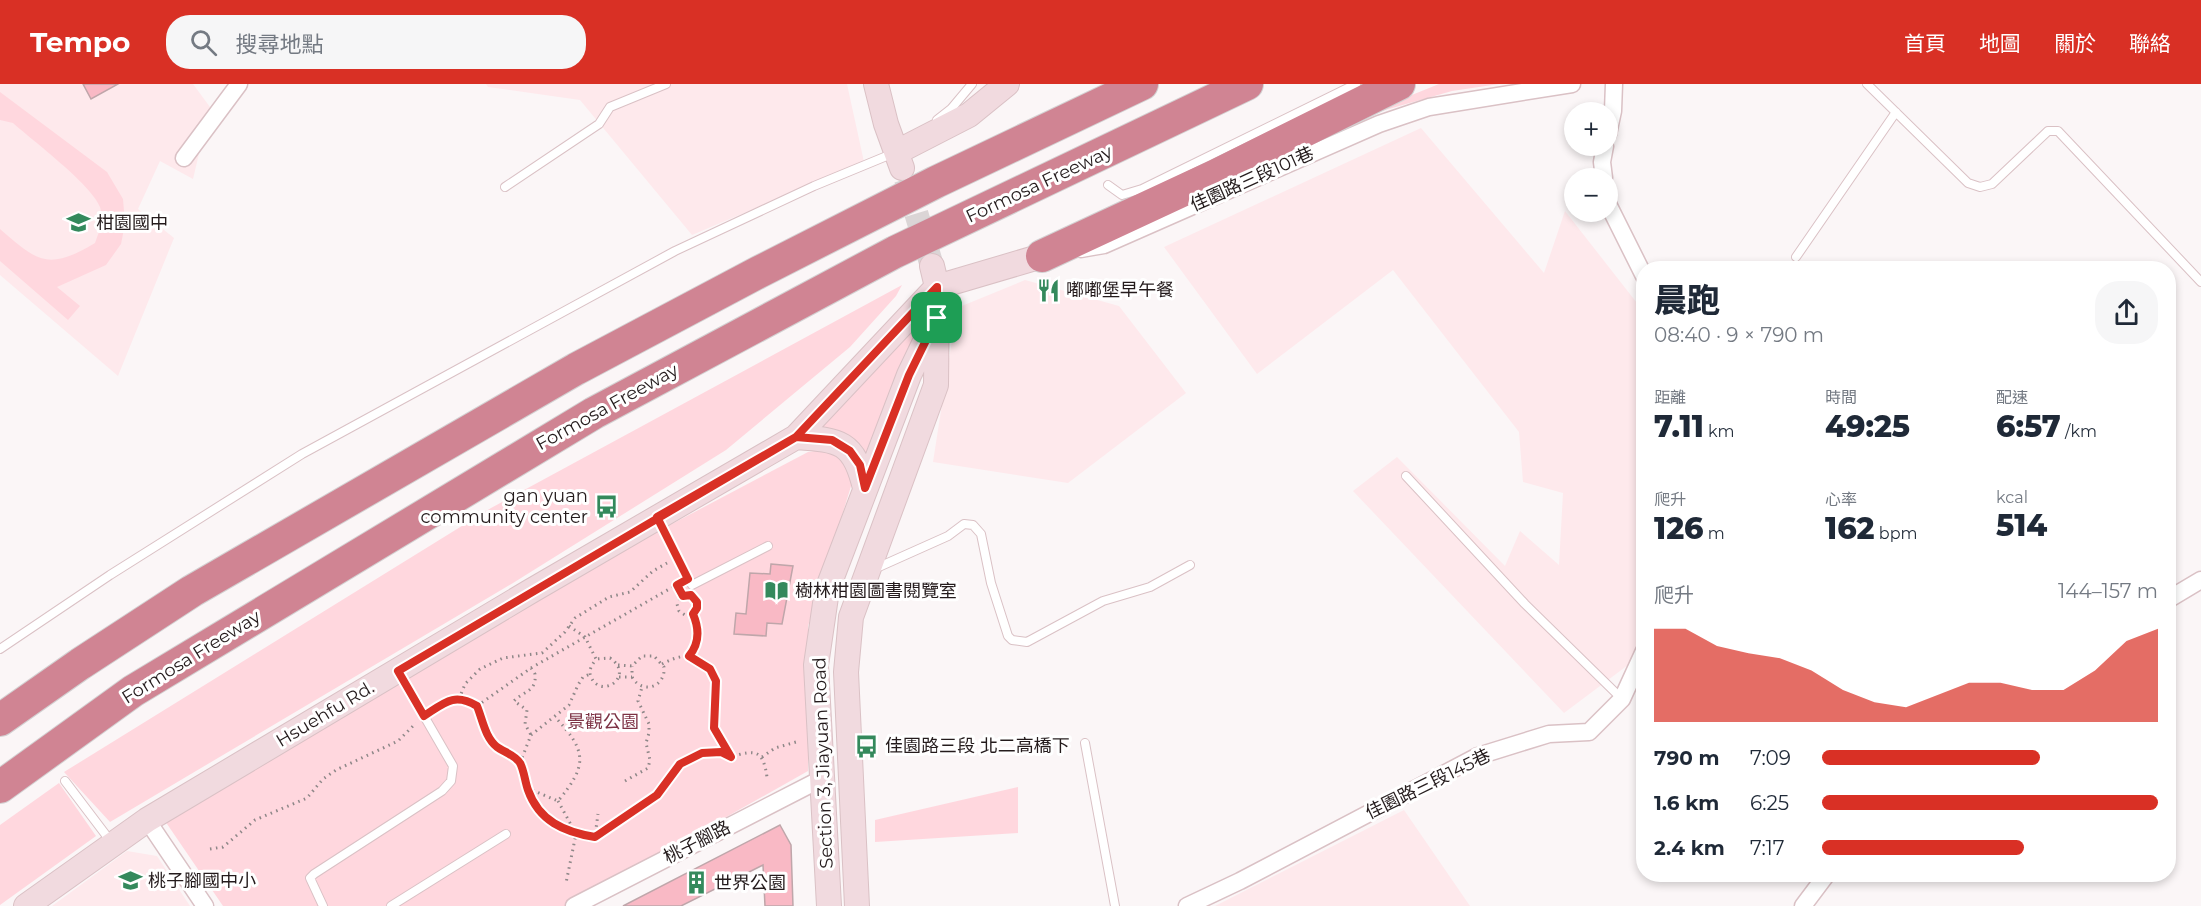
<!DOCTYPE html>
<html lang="zh-TW">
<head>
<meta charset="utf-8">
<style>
	body { margin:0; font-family:Montserrat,"Noto Sans TC",sans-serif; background:#f6f6f7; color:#1f2937; height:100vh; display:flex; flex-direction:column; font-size:22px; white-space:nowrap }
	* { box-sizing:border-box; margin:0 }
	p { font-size:20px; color:#747a83 }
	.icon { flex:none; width:33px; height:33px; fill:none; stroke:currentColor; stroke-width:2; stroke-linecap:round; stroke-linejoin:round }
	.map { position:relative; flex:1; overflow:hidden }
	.side { position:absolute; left:1636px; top:177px; width:540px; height:621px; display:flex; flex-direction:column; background:#fff; border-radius:24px; box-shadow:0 3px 9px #0003 }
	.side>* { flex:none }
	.fabs { position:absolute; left:1564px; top:18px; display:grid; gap:12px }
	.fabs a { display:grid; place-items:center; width:54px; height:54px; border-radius:50%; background:#fff; box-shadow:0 3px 9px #0003; font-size:30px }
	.pin { position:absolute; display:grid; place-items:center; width:51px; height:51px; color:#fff; margin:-26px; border-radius:12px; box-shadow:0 3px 9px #0006 }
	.round { display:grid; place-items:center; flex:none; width:63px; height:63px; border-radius:24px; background:#f6f6f7 }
	.headline { display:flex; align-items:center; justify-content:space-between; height:102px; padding:0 18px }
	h1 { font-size:33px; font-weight:800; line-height:45px }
	.figures { display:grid; grid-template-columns:repeat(3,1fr); gap:9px; height:102px; padding:6px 18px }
	.figures div { display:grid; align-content:center }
	.figures b { font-size:30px; font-weight:800 }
	.figures small { font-size:16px; font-weight:400 }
	.figures p { font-size:16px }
	.chart { height:168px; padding:12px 18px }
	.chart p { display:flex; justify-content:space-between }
	.chart svg { width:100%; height:108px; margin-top:6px; fill:#d93025; opacity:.7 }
	ul { padding:0 18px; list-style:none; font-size:20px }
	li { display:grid; grid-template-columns:96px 72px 1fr; align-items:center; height:45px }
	li i { height:15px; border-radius:8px; background:#d93025 }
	header { display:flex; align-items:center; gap:36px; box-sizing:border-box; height:84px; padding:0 30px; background:#d93025; color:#fff }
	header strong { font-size:28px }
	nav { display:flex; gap:33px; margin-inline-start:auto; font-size:21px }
	.search { width:420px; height:54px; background:#f6f6f7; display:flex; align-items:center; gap:15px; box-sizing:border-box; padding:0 21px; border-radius:24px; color:#747a83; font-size:22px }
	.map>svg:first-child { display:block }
</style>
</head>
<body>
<header>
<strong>Tempo</strong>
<div class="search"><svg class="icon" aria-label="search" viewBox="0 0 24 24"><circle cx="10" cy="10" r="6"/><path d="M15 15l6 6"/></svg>搜尋地點</div>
<nav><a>首頁</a><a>地圖</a><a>關於</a><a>聯絡</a></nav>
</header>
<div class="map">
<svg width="2201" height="822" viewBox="0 0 2201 822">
	<rect width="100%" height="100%" fill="#fbf6f7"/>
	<path fill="#fee9ec" d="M 0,0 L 193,0 L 210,23 L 193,95 L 160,77 L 138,125 L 174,154 L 118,292 L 0,191 Z
		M 486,0 L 847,0 L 864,78 L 692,151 L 580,16 L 488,3 Z
		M 1421,44 L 1544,189 L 1565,127 L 1644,228 L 1644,569 L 1564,629 L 1353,407 L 1397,373 L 1505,482 L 1520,447 L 1559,481 L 1563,409 L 1523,398 L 1519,348 L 1393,186 L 1257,290 L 1164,163 Z
		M 1025,196 L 1119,222 L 1186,309 L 1068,399 L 933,378 L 957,224 Z
		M 1404,726 L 1470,822 L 1215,822 Z
		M 127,767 L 157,772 L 190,822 L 52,822 Z"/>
	<path fill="#ffd7de" d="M 1439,0 L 1499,0 L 1452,7 L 1350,36 Z
		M 0,8 L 107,88 L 123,115 L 125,140 L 121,160 L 106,181 L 57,203 L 80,222 L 68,236 L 0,177 L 0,145 C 38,178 48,187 95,159 C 99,148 104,136 100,123 C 91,100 33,57 13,39 L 0,36 Z
		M 902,201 L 896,212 L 850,263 L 726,366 L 513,499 L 110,738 L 64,688 L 491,424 Z
		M 916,244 L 911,295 L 865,370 L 850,352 L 821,344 Z
		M 827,365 C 843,372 850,380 852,399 L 808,542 L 808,687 L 568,822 L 223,822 L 165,737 L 530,515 L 808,368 Z
		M 59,699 L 96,752 L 0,821 L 0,741 Z
		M 1018,703 L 1018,749 L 875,758 L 875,736 Z"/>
	<path fill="#f9b9c5" stroke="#bfa6aa" stroke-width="1.5" d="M 83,0 L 118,0 L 91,15 Z
		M 771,480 L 793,482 L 782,540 L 767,539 L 766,552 L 734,550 L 736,529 L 746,530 L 750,489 L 770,490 Z
		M 780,741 L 791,761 L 793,822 L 765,822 L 763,781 L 681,822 L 623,822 Z"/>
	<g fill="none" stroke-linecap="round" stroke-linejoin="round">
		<path stroke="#dbd5d6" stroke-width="24" stroke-dasharray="24 12" stroke-linecap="butt" d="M 906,95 L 932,182"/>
		<defs>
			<path id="lane" d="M 1867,0 L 1968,99 L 1980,103 L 1992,100 L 2048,47 L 2058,47 L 2201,198
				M 937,36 L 951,25 L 972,0
				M 1108,101 L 1122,111 L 1142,105 L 1356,0
				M 505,103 L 599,40 L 610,23 L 666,0
				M 1796,173 L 1896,28
				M 1406,392 L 1525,520 L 1622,615
				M 658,436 L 692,501 L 768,462
				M 872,486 L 948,452 L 964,440 L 973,441 L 981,450 L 991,499 L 1008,552 L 1012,556 L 1027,558 L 1103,517 L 1150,503 L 1190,481
				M 0,565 L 110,491 L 302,370 L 675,167 L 814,102 L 894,69
				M 1085,659 L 1115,822
				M 65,697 L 112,759
				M 323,822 L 310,794 L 314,790 L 442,707 L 451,697 L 453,682 L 398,587
				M 391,822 L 506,750"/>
			<path id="street" d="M 1608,50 L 1613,27 L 1614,0
				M 184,74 L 239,0
				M 1604,94 L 1602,78 L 1605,62
				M 1608,120 L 1644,192
				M 1081,165 L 1104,161 L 1379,40 L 1429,23 L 1572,0
				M 2169,515 L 2201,496
				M 147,736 L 205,822
				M 574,822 L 821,695
				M 1187,822 L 1240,797 L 1478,672 L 1549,650 L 1589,648 L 1622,615 L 1644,567
				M 1803,822 L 1827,790"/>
			<path id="secondary" d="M 876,0 L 886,40 L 902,84
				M 897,68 L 969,31 L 1007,0
				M 937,203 L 1042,172
				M 796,353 C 840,356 854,357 865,404
				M 26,822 L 147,736 L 531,507 L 796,353 L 937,203
				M 829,822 L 816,581 L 827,506 L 909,291 L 933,241
				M 857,822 L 846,588 L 851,533 L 936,301 L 937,203 L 932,182"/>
			<path id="highway" d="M 1042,172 L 1214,92 L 1399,0
				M 0,636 L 80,580 L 192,507 L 576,285 L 759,188 L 936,98 L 1142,0
				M 0,703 L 133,607 L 594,329 L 895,168 L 1247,0"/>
		</defs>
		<use href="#lane" stroke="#dac1c5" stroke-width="10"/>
		<use href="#street" stroke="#dac1c5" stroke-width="19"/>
		<use href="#secondary" stroke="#dac1c5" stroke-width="26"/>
		<use href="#highway" stroke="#d3d1d2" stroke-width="34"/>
		<path stroke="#8e8788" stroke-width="3" stroke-dasharray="1.5 4.5" stroke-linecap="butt" d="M 683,510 L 677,520 L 679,527 L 685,531 L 693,530 L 697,524 L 694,513
			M 569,542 L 585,553 L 596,575 C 592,581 588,586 591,593 C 601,616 636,592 610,574 L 596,575
			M 689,572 C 700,559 699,544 693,530
			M 662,580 C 674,574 685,569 698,575 C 728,590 708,619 714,644 C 716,653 726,664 731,673 C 756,665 763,666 767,693
			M 618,581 L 632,582 L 642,572 L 654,572 L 664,583 C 666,603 642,611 632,593 L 632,582
			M 531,584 L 535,590 C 537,608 523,607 514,617 L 527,626 L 525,640 L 531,651
			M 619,593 L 632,593
			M 459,615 L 465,600 L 480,585 L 503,574 L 542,569 L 565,548 L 575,534 L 609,513 L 630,508 L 653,487 L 667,479
			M 477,622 L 531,584 L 678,500
			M 434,626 L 452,615 L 469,618 L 477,622 L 486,649 L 497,662 L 520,679 L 531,714 L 538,726 L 548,738 L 576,750 L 566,799
			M 762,673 L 775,664 L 796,658
			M 520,679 L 531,651 L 569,621 L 578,601 L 583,593 L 590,590
			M 625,697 L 648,684 L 650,676 L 646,659 L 649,649 L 649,640 L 638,617 L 642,603
			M 527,704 L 558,717 C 588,681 587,667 555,633
			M 558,717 L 576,750 L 595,752 L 598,730
			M 595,752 L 657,711 L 680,680 L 702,669 L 721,668 L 729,672
			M 210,765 L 223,763 L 255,736 L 307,714 L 323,695 L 336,686 L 398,657 L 416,639"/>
		<use href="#lane" stroke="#fff" stroke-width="8"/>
		<use href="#street" stroke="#fff" stroke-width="16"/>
		<use href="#secondary" stroke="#f1dadf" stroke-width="24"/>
		<use href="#highway" stroke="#d08493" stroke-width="32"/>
	</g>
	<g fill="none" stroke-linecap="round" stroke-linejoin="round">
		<defs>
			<path id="route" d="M 937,234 L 937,203 L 796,353 L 398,587 L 424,632 C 444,619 454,608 477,622 C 483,637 485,653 497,663 C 504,668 515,671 520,679 C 524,686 525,698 528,706 C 539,737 564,748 595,753 L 657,711 L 680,680 L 702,669 L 721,668 L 731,673 L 714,644 L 716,597 L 710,585 L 689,572 C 700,559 699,544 693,530 L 697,524 L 697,518 L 691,511 L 683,512 L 677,501 L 688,495 L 657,433 L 796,353 L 832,356 L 850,367 L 860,381 L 865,404 L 909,291 L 937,234"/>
		</defs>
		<use href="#route" stroke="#fff" stroke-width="12"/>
		<use href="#route" stroke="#d93025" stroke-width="8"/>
	</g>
	<defs>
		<symbol id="school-bare" viewBox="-9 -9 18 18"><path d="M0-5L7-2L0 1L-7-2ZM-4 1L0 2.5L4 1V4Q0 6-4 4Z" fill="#34895c" stroke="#fff" stroke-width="2.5" paint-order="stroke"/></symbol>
		<symbol id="restaurant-bare" viewBox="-9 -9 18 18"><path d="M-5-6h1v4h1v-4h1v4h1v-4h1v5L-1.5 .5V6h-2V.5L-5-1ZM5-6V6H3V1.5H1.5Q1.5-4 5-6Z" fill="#34895c" stroke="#fff" stroke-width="2.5" paint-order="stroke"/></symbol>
		<symbol id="bus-bare" viewBox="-9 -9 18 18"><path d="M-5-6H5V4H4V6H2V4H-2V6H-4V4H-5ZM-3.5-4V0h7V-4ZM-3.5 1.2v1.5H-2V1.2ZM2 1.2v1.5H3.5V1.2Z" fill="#34895c" stroke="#fff" stroke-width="2.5" paint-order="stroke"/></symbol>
		<symbol id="library-bare" viewBox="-9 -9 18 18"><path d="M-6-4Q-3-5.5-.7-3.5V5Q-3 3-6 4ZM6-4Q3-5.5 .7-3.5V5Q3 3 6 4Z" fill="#34895c" stroke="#fff" stroke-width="2.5" paint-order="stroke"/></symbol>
		<symbol id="building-bare" viewBox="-9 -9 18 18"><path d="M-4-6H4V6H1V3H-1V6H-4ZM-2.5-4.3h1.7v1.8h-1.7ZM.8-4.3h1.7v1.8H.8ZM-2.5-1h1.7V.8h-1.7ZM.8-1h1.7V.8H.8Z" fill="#34895c" stroke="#fff" stroke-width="2.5" paint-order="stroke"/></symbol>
	</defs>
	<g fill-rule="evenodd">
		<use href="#school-bare" x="62" y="122" width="33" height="33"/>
		<use href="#restaurant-bare" x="1032" y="190" width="33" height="33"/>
		<use href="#bus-bare" x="590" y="406" width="33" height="33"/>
		<use href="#library-bare" x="760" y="490" width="33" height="33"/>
		<use href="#bus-bare" x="850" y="646" width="33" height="33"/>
		<use href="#school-bare" x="114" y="780" width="33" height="33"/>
		<use href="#building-bare" x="680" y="782" width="33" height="33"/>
	</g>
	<g text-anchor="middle" stroke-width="6" stroke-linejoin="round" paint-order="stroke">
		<g font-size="18" fill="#241b1c" stroke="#fff">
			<text transform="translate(1252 95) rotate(-24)" y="6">佳園路三段101巷</text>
			<text transform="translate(1039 100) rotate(-25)" y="6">Formosa Freeway</text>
			<text transform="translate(607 323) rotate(-29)" y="6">Formosa Freeway</text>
			<text transform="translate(191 573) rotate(-32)" y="6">Formosa Freeway</text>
			<text transform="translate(325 630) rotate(-31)" y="6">Hsuehfu Rd.</text>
			<text transform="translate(823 679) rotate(-92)" y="6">Section 3, Jiayuan Road</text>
			<text transform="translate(1428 700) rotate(-26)" y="6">佳園路三段145巷</text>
			<text transform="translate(697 758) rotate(-27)" y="6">桃子腳路</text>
		</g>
		<g font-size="18" fill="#241b1c" stroke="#fff" text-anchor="start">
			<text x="96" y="145">柑園國中</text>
			<text x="1066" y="212">嘟嘟堡早午餐</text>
			<text x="588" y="418" text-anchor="end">gan yuan<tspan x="588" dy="21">community center</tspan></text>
			<text x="795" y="513">樹林柑園圖書閱覽室</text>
			<text x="885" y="668">佳園路三段 北二高橋下</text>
			<text x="148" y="803">桃子腳國中小</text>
			<text x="714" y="805">世界公園</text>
		</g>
		<g font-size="18" fill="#7d3345" stroke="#fff">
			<text x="603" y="644">景觀公園</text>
		</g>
	</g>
</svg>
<div class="fabs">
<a>+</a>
<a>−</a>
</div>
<div class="pin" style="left:937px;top:234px;background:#1e9e55"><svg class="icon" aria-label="arrive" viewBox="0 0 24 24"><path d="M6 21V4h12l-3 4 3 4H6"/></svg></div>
<section class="side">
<div class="headline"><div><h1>晨跑</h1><p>08:40 · 9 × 790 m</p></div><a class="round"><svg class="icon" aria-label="share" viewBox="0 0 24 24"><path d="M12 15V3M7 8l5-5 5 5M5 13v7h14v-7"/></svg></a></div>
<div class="figures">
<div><p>距離</p><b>7.11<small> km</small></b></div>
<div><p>時間</p><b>49:25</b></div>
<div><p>配速</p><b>6:57<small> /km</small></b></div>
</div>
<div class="figures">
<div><p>爬升</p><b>126<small> m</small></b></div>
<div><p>心率</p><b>162<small> bpm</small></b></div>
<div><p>kcal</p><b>514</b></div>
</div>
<div class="chart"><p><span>爬升</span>144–157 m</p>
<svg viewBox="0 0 160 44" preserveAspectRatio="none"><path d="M0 44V6L10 6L20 13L30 16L40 18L50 23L60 31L70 36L80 38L90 33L100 28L110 28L120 31L130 31L140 23L150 11L160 6V44z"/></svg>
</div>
<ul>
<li><b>790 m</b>7:09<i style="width:65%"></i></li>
<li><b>1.6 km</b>6:25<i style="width:100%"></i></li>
<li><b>2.4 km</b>7:17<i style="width:60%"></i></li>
</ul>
</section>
</div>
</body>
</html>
